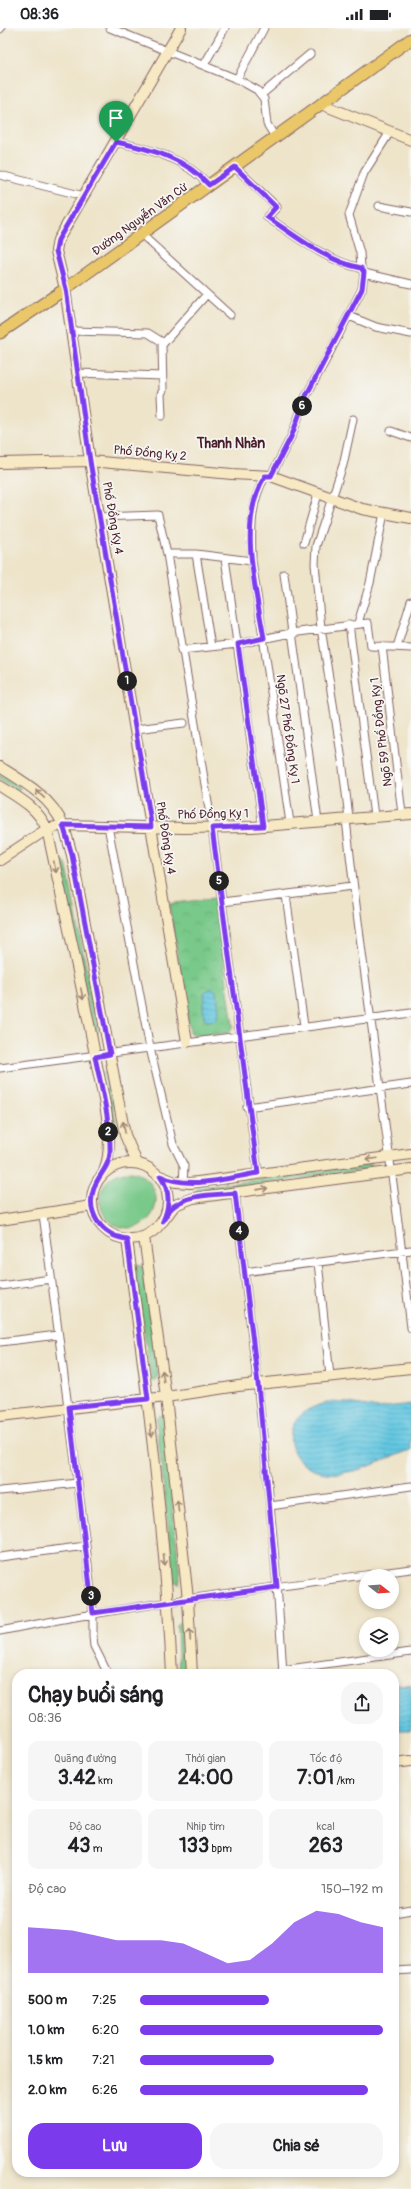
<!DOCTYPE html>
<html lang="vi">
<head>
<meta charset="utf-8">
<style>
	body { margin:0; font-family:Pangolin,sans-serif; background:#f6f6f6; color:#202124; height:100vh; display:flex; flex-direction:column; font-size:15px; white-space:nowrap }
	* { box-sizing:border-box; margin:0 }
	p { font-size:13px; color:#757577 }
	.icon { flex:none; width:22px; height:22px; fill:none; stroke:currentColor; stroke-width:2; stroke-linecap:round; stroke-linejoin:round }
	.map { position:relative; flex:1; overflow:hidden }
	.panel { position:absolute; left:12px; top:1641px; width:387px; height:508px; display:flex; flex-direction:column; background:#fff; border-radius:16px; box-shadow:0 2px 6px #0003 }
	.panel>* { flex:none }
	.needle { width:26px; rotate:107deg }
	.buttons { position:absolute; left:359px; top:1541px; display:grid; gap:8px }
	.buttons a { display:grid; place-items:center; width:40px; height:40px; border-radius:50%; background:#fff; box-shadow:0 2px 6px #0003; font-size:20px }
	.pin { position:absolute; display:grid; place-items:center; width:34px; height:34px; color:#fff; margin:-41px -17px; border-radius:50% 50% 50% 0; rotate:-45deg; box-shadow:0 0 4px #0007 }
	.pin .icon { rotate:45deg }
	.km { position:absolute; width:20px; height:20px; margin:-10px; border-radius:50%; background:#222; color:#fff; font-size:11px; line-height:20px; text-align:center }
	.round { display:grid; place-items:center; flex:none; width:42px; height:42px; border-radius:16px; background:#f6f6f6 }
	.summary { display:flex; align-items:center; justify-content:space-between; height:68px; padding:0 16px }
	h1 { font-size:22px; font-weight:800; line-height:30px }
	.stats { display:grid; grid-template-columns:repeat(3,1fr); gap:6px; height:68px; padding:4px 16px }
	.stats div { display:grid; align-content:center; border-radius:10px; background:#f6f6f6; text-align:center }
	.stats b { font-size:20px; font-weight:800 }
	.stats small { font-size:11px; font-weight:400 }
	.stats p { font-size:11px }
	.chart { height:112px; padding:8px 16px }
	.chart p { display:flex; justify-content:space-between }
	.chart svg { width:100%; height:72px; margin-top:4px; fill:#7c3aed; opacity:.7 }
	.button { display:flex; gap:8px; margin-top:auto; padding:8px 16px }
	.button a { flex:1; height:46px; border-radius:16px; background:#7c3aed; color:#fff; font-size:16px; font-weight:800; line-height:46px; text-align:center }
	.button a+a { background:#f6f6f6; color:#202124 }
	ul { padding:0 16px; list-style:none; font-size:13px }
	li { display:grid; grid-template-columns:64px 48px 1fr; align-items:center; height:30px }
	li i { height:10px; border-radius:5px; background:#7c3aed }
	.status { display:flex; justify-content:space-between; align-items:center; height:28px; padding:0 20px; background:#fff; direction:ltr }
	.status svg { height:11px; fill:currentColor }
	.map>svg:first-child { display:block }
</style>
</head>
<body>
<div class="status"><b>08:36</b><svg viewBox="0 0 49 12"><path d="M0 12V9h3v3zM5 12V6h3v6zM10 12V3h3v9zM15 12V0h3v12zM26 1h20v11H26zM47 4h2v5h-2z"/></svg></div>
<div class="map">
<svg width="411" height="2161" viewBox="0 0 411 2161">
	<defs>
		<pattern id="park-crowns" width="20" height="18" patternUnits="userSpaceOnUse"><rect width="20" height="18" fill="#79c98a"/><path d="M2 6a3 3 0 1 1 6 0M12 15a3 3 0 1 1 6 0" fill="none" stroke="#6aac77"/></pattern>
		<pattern id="water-rules" width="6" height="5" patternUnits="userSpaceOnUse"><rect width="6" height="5" fill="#63c7e1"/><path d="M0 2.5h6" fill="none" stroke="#57aac1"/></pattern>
	</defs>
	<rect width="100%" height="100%" fill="#f6f6f2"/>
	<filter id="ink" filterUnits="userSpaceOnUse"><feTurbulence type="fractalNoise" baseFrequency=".025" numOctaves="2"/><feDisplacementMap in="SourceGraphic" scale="8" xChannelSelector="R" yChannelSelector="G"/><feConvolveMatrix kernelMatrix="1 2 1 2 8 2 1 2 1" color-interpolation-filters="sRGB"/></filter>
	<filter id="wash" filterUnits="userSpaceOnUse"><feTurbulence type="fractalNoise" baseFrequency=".012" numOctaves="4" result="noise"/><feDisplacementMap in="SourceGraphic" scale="16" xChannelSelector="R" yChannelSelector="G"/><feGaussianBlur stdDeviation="0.9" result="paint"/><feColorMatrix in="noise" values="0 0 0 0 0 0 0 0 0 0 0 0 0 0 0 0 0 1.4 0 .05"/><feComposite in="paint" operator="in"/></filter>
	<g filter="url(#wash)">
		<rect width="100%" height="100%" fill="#eee4ca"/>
		<path fill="#79c98a" stroke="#62745a" d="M 0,746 L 19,757 L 20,761 L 16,762 L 0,751 Z
			M 63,832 L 66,835 L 98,1003 L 96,1009 L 94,1008 L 60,834 Z
			M 103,1044 L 107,1046 L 117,1102 L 116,1105 L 113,1103 Z
			M 371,1136 L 373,1139 L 370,1141 L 197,1165 L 196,1162 L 198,1160 Z
			M100 1172a28 28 0 1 1 56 0a28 28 0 1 1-56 0Z
			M 138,1236 L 143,1239 L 158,1347 L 155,1353 L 151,1351 L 135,1241 Z
			M 159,1387 L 164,1389 L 180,1550 L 179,1556 L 174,1553 L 156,1390 Z
			M 180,1594 L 184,1595 L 186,1646 L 179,1646 L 177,1597 Z"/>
		<path fill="url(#park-crowns)" stroke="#62745a" d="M 215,870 L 233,998 L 228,1005 L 196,1008 L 190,1004 L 169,876 Z"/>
		<path fill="url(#water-rules)" stroke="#567386" d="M 211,960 L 217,964 L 219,984 L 216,992 L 208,993 L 204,991 L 203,977 L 205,973 L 204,965 Z
			M 327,1374 L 349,1375 L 378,1380 L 411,1376 L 411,1422 C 382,1431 352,1451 320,1444 C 294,1439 280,1408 300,1388 C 307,1380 318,1378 327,1374 Z
			M 394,1656 L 411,1657 L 411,1702 L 394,1702 Z"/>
	</g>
	<g filter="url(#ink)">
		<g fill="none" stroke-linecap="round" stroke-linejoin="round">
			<defs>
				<path id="street" d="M 110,0 L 237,51 L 257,62 L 264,71 L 267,96 L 275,109
					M 0,1 L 1,0
					M 204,37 L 225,0
					M 237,51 L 264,0
					M 261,67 L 310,26
					M 116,114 C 151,121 184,130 209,157
					M 235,139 L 277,179 L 267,189 C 297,209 326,233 361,240 L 364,245 L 411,256
					M 0,147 L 84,168
					M 379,178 L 411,184
					M 141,206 L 230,287
					M 361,240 L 360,225 L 349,187 L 364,145 L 390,104
					M 349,288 L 376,299 L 411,306
					M 71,303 L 148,305 L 164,315
					M 77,345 L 162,348
					M 162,388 L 161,366 L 163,362 L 162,317 L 207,266
					M 391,403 L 411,410
					M 271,448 L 292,407 L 306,368 L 328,328 L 362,261 L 364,245
					M 265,449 C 250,473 251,505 252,533 L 290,795
					M 99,489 L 158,487 L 167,526 L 212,799 L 258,1145
					M 304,515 L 318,466
					M 167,526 L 196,526 L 252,533
					M 196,526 L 211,619
					M 225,530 L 263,798
					M 284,546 L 318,793
					M 358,595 L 370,555 L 384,485
					M 349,596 L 374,788
					M 382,618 L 402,786
					M 397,619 L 411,573
					M 181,622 L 238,616 L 291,605 L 368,595 L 371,618 L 411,620
					M 136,701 L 184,695
					M 349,790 L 342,732 L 321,600 L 315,536 L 316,518 L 343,437 L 353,391
					M 346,791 C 364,961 392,1130 411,1300
					M 108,798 L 150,1020 L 173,1116 L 184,1138 L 183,1155
					M 286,867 L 304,998
					M 222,874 L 353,858
					M 0,1040 L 411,985
					M 247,1079 L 411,1056
					M 235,1165 C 254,1325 274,1485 283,1646
					M 43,1186 L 86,1518 L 93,1585 L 93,1609 L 94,1618 L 108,1646
					M 318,1234 L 330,1348
					M 244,1244 L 411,1222
					M 0,1258 L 51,1251
					M 0,1314 L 58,1307
					M 0,1463 L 78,1455
					M 270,1478 L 411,1458
					M 0,1529 L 86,1518
					M 0,1603 C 136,1576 274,1559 411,1541
					M 282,1642 L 411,1624
					M 394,1885 L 411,1882
					M 394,1943 L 411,1942"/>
				<path id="secondary" d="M 181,0 L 58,212 L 56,223 L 65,261 L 90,433 L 187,1014
					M 321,76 L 411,112
					M 0,435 L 90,433 L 232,446 L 271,448 L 362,481 L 411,490
					M 0,739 C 24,754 51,769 63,797 C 67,806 69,817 72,827 L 125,1107 L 137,1135
					M 0,758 C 19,770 37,779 47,801 C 63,876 81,952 95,1027 C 101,1064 117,1108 104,1144
					M 0,832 L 47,801 L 63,797 L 184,800 L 252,799 L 411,786
					M92 1173a38 38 0 1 1 76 0a38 38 0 1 1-76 0Z
					M 160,1148 L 175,1154 L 190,1155 L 411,1126
					M 0,1192 L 92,1178
					M 163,1193 L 175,1177 L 193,1170 L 411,1141
					M 144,1209 L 166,1369 L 188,1571 L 192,1646
					M 127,1211 C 146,1356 165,1500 172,1646
					M 0,1388 L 166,1369 L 238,1358 L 411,1340
					M 394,1735 L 411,1733"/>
				<path id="primary" d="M 0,305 L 65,261 L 411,11"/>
			</defs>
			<use href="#street" stroke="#836463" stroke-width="9"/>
			<use href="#secondary" stroke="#836463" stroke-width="12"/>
			<use href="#primary" stroke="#836463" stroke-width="13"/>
			<use href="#street" stroke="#fff" stroke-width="7"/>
			<use href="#secondary" stroke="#f7e9c3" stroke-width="10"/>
			<use href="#primary" stroke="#eac769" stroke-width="11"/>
		</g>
		<defs><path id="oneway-shaft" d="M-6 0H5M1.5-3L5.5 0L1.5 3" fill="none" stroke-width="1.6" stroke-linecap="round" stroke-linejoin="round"/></defs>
		<g stroke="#a08477">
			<use href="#oneway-shaft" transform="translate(40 766) rotate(-137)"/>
			<use href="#oneway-shaft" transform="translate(55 839) rotate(78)"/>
			<use href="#oneway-shaft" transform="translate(82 966) rotate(78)"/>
			<use href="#oneway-shaft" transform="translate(124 1099) rotate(-100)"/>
			<use href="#oneway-shaft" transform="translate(372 1131) rotate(173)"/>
			<use href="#oneway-shaft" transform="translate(262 1161) rotate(-8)"/>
			<use href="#oneway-shaft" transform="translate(163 1348) rotate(-98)"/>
			<use href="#oneway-shaft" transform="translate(151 1403) rotate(84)"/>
			<use href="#oneway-shaft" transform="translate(178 1478) rotate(-96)"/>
			<use href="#oneway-shaft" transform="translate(164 1532) rotate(84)"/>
			<use href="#oneway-shaft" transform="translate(190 1607) rotate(-93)"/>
		</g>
	</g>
	<g fill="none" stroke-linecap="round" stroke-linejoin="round" filter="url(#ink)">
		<defs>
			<path id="route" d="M 116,114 C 151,121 185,130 209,157 L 235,139 L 276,179 L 267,189 C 297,209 326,233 361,240 L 364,244 L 362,261 L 306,368 L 292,407 L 271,448 L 265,448 C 237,492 256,562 264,610 L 238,616 L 263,798 L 212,800 L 258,1145 C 227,1150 190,1162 160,1148 C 170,1162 170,1178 163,1193 C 166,1188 169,1181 174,1178 C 189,1166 216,1167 235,1165 L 258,1356 L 277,1559 L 93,1585 L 69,1379 L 148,1371 L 127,1211 C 102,1208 85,1185 94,1160 C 98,1147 109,1140 110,1125 C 111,1095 101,1058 95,1029 L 110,1026 L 72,827 L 63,797 L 151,799 L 150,788 L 90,433 L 66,261 L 56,223 L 58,212 Z"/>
		</defs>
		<use href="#route" stroke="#fff" stroke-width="8"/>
		<use href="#route" stroke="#7c3aed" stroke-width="5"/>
	</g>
	<g text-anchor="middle" stroke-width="3.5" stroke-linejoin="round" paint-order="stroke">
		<g font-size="12" fill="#4a1f2b" stroke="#f6f6f2">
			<text transform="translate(140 191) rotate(-36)" y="4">Đường Nguyễn Văn Cừ</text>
			<text transform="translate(150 425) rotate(5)" y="4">Phố Đồng Kỵ 2</text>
			<text transform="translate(113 490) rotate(80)" y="4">Phố Đồng Kỵ 4</text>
			<text transform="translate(288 701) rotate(82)" y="4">Ngõ 27 Phố Đồng Kỵ 1</text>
			<text transform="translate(381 704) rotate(-97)" y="4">Ngõ 59 Phố Đồng Kỵ 1</text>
			<text transform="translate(213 786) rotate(-1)" y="4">Phố Đồng Kỵ 1</text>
			<text transform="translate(166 810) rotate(81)" y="4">Phố Đồng Kỵ 4</text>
		</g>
		<g font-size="14" font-weight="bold" fill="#4a1f2b" stroke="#f6f6f2">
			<text x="231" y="420">Thanh Nhàn</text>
		</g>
	</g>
</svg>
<div class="buttons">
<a><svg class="needle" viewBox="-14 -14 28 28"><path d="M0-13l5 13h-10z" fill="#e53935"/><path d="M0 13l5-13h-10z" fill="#757577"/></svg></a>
<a><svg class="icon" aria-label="layers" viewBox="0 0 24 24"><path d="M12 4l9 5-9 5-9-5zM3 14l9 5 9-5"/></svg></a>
</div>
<div class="pin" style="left:116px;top:114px;background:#1e9e55"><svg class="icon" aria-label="arrive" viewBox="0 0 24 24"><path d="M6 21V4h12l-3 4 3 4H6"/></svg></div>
<b class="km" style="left:127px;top:653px">1</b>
<b class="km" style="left:108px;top:1104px">2</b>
<b class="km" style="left:91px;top:1568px">3</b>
<b class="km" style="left:239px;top:1203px">4</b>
<b class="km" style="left:219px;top:853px">5</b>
<b class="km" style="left:302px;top:378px">6</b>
<section class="panel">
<div class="summary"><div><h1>Chạy buổi sáng</h1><p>08:36</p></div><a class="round"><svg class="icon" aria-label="share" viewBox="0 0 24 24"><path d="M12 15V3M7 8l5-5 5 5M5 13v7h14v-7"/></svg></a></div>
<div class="stats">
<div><p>Quãng đường</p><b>3.42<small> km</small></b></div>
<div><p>Thời gian</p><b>24:00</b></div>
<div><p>Tốc độ</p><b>7:01<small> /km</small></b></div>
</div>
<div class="stats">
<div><p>Độ cao</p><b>43<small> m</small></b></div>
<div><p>Nhịp tim</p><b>133<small> bpm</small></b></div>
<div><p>kcal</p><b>263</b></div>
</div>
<div class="chart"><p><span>Độ cao</span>150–192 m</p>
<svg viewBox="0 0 160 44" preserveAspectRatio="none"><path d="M0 44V16L10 17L20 18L30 21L40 24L50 24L60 24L70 26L80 32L90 38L100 36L110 26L120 13L130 6L140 8L150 13L160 16V44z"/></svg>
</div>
<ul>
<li><b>500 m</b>7:25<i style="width:53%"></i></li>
<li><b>1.0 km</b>6:20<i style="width:100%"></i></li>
<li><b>1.5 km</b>7:21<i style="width:55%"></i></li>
<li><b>2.0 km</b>6:26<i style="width:94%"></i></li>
</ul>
<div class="button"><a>Lưu</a><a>Chia sẻ</a></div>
</section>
</div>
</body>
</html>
